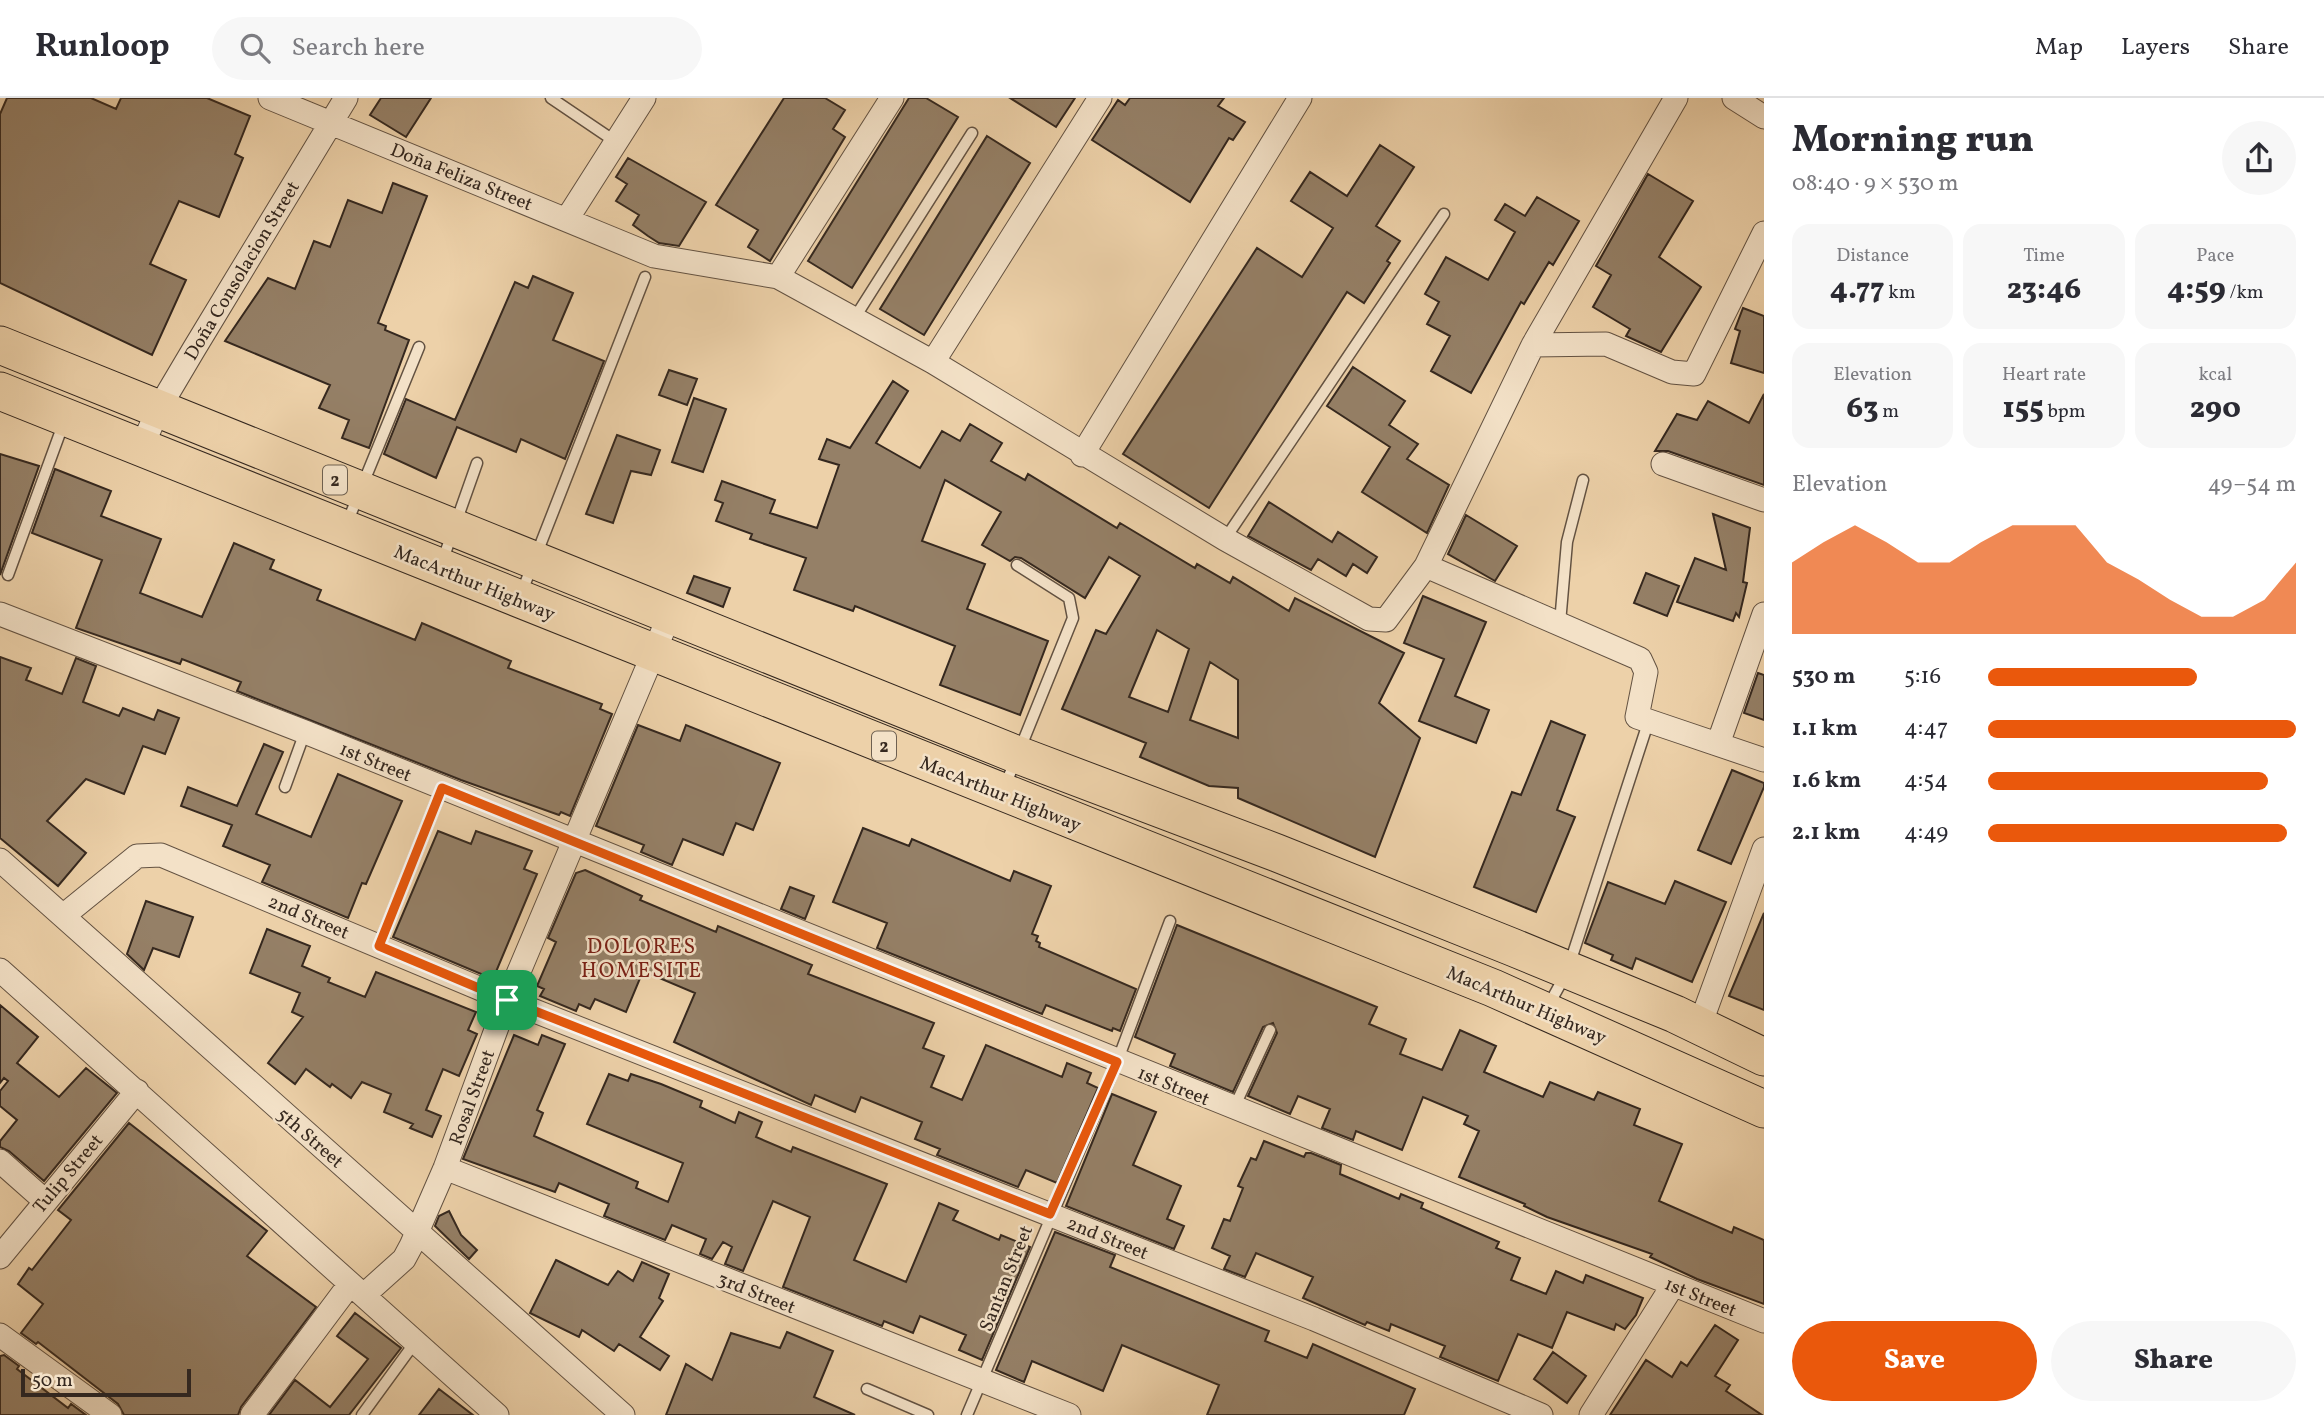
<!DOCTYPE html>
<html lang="en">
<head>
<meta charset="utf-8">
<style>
	body { margin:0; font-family:Vollkorn,serif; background:#f7f7f7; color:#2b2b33; height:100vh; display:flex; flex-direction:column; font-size:26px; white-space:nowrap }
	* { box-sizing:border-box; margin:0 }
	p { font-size:23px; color:#7c7c81 }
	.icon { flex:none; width:38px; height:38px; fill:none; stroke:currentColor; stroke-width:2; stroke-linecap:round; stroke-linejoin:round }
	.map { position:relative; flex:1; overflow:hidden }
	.sheet { display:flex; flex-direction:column; background:#fff; width:560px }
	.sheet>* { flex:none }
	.scale { position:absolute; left:21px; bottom:18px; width:170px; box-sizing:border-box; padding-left:7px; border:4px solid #35281f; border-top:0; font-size:19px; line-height:24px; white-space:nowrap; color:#35281f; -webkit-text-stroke:5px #f3e1c7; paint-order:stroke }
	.pin { position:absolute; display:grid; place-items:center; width:60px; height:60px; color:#fff; margin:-30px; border-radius:14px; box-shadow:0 4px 10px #0006 }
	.round { display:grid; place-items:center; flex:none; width:74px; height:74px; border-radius:37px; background:#f7f7f7 }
	.summary { display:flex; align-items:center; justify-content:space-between; height:119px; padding:0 28px }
	h1 { font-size:38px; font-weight:800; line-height:52px }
	.stats { display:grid; grid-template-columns:repeat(3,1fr); gap:10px; height:119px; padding:7px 28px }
	.stats div { display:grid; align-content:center; border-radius:18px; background:#f7f7f7; text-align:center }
	.stats b { font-size:30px; font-weight:800 }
	.stats small { font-size:19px; font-weight:400 }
	.stats p { font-size:19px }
	.chart { height:196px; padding:14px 28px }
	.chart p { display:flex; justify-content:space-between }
	.chart svg { width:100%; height:126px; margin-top:7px; fill:#ea580c; opacity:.7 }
	.cta { display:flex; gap:14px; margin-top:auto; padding:14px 28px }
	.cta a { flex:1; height:80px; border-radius:42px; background:#ea580c; color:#fff; font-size:28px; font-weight:800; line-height:80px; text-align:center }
	.cta a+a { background:#f7f7f7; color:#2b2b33 }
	ul { padding:0 28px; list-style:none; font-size:23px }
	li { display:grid; grid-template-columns:112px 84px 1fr; align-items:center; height:52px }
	li i { height:18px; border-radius:9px; background:#ea580c }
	header { display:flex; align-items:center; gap:42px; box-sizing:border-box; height:98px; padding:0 35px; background:#fff; border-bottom:2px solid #e1e1e2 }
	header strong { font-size:33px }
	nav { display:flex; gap:38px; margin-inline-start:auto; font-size:24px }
	.search { width:490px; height:63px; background:#f7f7f7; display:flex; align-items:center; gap:18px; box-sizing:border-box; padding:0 24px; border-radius:38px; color:#7c7c81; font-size:26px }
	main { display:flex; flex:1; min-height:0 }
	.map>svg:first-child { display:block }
</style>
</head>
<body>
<header>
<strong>Runloop</strong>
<div class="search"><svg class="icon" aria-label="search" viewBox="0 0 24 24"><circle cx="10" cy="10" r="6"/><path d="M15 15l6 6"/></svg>Search here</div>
<nav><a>Map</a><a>Layers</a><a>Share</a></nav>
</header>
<main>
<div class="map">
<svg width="1764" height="1317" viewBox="0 0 1764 1317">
	<rect width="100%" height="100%" fill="#edd1a9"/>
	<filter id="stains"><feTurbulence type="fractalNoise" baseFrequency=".00286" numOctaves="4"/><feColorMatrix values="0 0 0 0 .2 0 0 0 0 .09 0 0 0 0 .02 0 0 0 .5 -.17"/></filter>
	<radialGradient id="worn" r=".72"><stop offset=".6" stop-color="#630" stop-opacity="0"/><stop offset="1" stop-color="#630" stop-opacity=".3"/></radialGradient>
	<path fill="#958067" stroke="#35281f" stroke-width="2" fill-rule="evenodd" d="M 7,0 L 91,0 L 116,11 L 121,0 L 207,0 L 250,18 L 235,56 L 243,60 L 219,119 L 179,103 L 150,166 L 186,182 L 152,257 L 0,185 L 0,16 Z
		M 381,0 L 431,0 L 406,39 L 370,17 Z
		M 784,0 L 825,0 L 845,12 L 833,31 L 845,39 L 770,163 L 748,149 L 758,132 L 716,107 Z
		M 909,0 L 926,0 L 958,19 L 852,190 L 808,163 Z
		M 1010,0 L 1075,0 L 1056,29 Z
		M 1130,0 L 1224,0 L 1218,8 L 1245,24 L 1233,42 L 1229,40 L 1190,104 L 1092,42 L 1118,2 L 1125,7 Z
		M 987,38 L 1030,65 L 924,237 L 880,211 Z
		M 1380,47 L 1414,69 L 1376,128 L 1400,143 L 1387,163 L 1390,165 L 1364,205 L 1347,194 L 1209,410 L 1123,356 L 1257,150 L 1302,179 L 1333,130 L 1291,103 L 1310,74 L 1347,98 Z
		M 628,60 L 706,104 L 679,148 L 659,145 L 648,138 L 633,127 L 639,117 L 616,103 L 627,86 L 616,79 Z
		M 1648,76 L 1693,103 L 1659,159 L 1701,189 L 1661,254 L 1626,238 L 1630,231 L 1593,209 L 1611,177 L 1596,168 Z
		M 393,85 L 427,98 L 378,225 L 386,228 L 385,232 L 409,242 L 369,350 L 342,340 L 349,322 L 319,310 L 330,287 L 225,243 L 268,180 L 295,191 L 314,143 L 330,149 L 348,102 L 382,115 Z
		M 1537,99 L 1579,123 L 1553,167 L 1549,164 L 1524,206 L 1521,204 L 1471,295 L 1431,273 L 1450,238 L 1427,226 L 1439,204 L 1425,196 L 1446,159 L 1488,182 L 1515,134 L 1495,122 L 1505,106 L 1525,118 Z
		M 533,178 L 573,195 L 553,242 L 604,263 L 565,361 L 521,341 L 516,354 L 457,329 L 436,380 L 384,356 L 406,301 L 455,322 L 515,184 L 528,190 Z
		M 1743,210 L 1764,218 L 1764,275 L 1731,265 L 1740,233 L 1735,231 Z
		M 1353,269 L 1405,303 L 1389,327 L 1418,346 L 1407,361 L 1449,387 L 1427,435 L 1362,394 L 1390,349 L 1327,308 Z
		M 669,272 L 697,281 L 687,307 L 659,297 Z
		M 893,283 L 908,293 L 876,345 L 920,370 L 942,333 L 960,343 L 970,326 L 1002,345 L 991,363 L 1025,382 L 1028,376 L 1117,430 L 1120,425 L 1195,470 L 1197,466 L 1230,485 L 1233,479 L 1289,513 L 1295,500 L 1404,555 L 1379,605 L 1420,640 L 1375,759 L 1238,700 L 1238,690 L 1209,688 L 1140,659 L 1146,645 L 1062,611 L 1096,532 L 1106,536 L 1140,478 L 1109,459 L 1085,500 L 1021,460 L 1015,459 L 1010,463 L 982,447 L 1001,414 L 945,382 L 922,443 L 985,466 L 967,511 L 1048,543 L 1020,617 L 940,587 L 955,548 L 855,508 L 853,513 L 794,492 L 806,460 L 750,441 L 752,436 L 716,423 L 723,405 L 715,402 L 722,383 L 775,402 L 770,415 L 817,430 L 839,367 L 819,361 L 827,341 L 850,350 ZM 1157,532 L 1189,551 L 1168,614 L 1129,599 ZM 1210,564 L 1238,582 L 1238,640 L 1190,622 Z
		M 1764,296 L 1764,387 L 1668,353 L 1655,353 L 1677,316 L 1697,322 L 1708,303 L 1749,325 Z
		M 694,300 L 726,311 L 703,374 L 672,364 Z
		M 617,337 L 660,352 L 651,377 L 631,373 L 613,425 L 586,416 Z
		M 0,356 L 39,368 L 0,477 Z
		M 55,371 L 111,393 L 101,418 L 161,441 L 140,495 L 202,519 L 234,445 L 274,462 L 270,471 L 321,492 L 317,502 L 415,542 L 422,525 L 511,563 L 508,570 L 602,606 L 600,611 L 612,616 L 570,718 L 561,714 L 559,717 L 461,682 L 237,593 L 241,584 L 182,561 L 180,566 L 76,530 L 102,462 L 32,435 Z
		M 1269,404 L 1332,444 L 1338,434 L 1377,459 L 1367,475 L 1353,466 L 1346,478 L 1318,461 L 1311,472 L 1248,438 Z
		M 1713,416 L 1750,430 L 1743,484 L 1747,485 L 1739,519 L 1736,515 L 1733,523 L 1677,504 L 1695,460 L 1726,472 Z
		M 1466,417 L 1517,448 L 1495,483 L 1448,456 Z
		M 1646,475 L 1679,488 L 1667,518 L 1634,505 Z
		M 694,478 L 730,490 L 723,509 L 687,495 Z
		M 1423,498 L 1486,524 L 1455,598 L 1489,612 L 1476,645 L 1419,623 L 1444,561 L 1404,545 Z
		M 0,559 L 31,570 L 26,582 L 62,596 L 76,560 L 96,568 L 83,604 L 119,618 L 123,610 L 154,622 L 158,612 L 179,620 L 165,656 L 143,648 L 124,696 L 86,681 L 47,723 L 86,755 L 58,788 L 0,740 Z
		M 1758,575 L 1764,577 L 1764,622 L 1744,615 Z
		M 1551,623 L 1585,637 L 1557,712 L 1575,719 L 1536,814 L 1474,789 L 1512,694 L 1521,697 Z
		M 638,627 L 680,643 L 686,627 L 780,665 L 753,732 L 736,725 L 723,757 L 683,741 L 672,767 L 641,754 L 644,747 L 596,728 Z
		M 264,646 L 283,654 L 256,716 L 311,739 L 338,676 L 402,703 L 366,786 L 362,785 L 348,820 L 262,784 L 270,767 L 223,748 L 232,727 L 181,708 L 188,689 L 237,708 Z
		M 1732,672 L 1764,685 L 1764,689 L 1731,766 L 1698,752 Z
		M 863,730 L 909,748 L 912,741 L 1010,783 L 1014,773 L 1051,788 L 1032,836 L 1038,838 L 1036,843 L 1040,845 L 1039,849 L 1136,891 L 1120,933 L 1113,930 L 1112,933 L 1046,907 L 1042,916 L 877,850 L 887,825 L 833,804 Z
		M 438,733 L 471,746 L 476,733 L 532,753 L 524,771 L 537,776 L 493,881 L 393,839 Z
		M 585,772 L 642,798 L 640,802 L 716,834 L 718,828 L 812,867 L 808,876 L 934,925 L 923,950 L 944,958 L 931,989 L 962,1002 L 986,947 L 1062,979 L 1067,965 L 1091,975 L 1087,985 L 1098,990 L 1057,1085 L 1026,1072 L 1018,1089 L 937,1057 L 940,1051 L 915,1041 L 922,1024 L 861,999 L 855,1014 L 815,997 L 811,1007 L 674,944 L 695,895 L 643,873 L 626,914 L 595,901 L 590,911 L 579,906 L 576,913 L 540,898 L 544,891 L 537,888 L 556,844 L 548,840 L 576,775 Z
		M 1675,783 L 1726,804 L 1692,884 L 1636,860 L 1632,871 L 1611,862 L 1613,857 L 1585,845 L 1608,784 L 1665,806 Z
		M 790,789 L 814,798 L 805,821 L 781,811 Z
		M 146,803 L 193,819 L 179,859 L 153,850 L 144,872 L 127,856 Z
		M 1764,815 L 1764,912 L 1729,898 Z
		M 1177,827 L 1377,909 L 1369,926 L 1406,941 L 1400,956 L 1442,972 L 1460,932 L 1496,948 L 1484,974 L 1543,999 L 1550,984 L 1594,1002 L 1598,994 L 1640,1011 L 1634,1027 L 1682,1046 L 1659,1103 L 1732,1135 L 1734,1129 L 1764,1142 L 1764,1206 L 1697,1181 L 1650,1159 L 1652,1156 L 1547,1119 L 1524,1108 L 1525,1106 L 1459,1079 L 1479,1033 L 1464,1026 L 1468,1018 L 1423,999 L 1402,1052 L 1356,1033 L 1353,1042 L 1322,1030 L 1330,1011 L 1298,998 L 1290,1016 L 1248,998 L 1277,935 L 1273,925 L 1263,929 L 1233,994 L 1170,968 L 1175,956 L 1135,939 Z
		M 267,831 L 310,848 L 302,868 L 330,880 L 328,884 L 365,899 L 376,874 L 476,914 L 468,932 L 477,936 L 459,978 L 443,971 L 426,1012 L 441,1018 L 432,1039 L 410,1030 L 413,1026 L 384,1014 L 391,996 L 362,984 L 351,1000 L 332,986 L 330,989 L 306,971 L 295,986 L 268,965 L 303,919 L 292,914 L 300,895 L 250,875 Z
		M 0,907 L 38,939 L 17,965 L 59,999 L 86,970 L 117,995 L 44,1083 L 9,1053 L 0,1049 L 0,1043 L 17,1022 L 0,1008 L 0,993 L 8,983 L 4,980 L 0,985 Z
		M 514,937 L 538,947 L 542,937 L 565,946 L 537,1012 L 543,1015 L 534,1038 L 638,1084 L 636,1090 L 668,1104 L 683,1065 L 587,1026 L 609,976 L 628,983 L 631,976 L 661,986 L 702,1003 L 700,1009 L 735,1025 L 739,1014 L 762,1024 L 756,1039 L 791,1054 L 793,1049 L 887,1086 L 854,1162 L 906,1184 L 939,1105 L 958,1113 L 953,1122 L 999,1142 L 1001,1137 L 1030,1149 L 982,1262 L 959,1252 L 966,1237 L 920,1218 L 913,1235 L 884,1223 L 882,1228 L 783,1189 L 810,1119 L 773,1103 L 743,1173 L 725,1166 L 732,1149 L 723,1144 L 712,1161 L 700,1156 L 706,1141 L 672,1127 L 665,1142 L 604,1118 L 609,1106 L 559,1085 L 555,1094 L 463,1061 Z
		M 1112,996 L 1156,1014 L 1133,1067 L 1181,1088 L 1167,1121 L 1184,1128 L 1174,1151 L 1066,1108 Z
		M 129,1025 L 267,1133 L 247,1158 L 316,1209 L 241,1309 L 238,1317 L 124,1317 L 118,1306 L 38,1244 L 36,1246 L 21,1235 L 43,1206 L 18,1186 L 29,1170 L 32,1172 L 71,1122 L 58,1112 Z
		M 1264,1043 L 1304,1059 L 1306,1055 L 1311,1055 L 1341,1067 L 1340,1076 L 1399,1101 L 1401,1096 L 1423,1105 L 1421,1110 L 1499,1144 L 1496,1150 L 1520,1160 L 1511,1182 L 1546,1196 L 1556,1173 L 1583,1185 L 1586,1177 L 1643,1200 L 1636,1217 L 1625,1231 L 1616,1226 L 1614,1232 L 1567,1214 L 1552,1250 L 1518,1236 L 1498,1283 L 1440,1259 L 1445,1248 L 1391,1226 L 1389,1233 L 1367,1224 L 1365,1227 L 1303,1200 L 1313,1179 L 1256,1155 L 1245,1179 L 1224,1171 L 1230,1158 L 1212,1150 L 1224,1121 L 1230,1123 L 1243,1090 L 1238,1088 L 1251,1060 L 1256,1062 Z
		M 449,1113 L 461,1137 L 477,1152 L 469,1161 L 435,1128 L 439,1118 Z
		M 1055,1134 L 1115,1157 L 1110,1169 L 1269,1233 L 1265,1243 L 1307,1260 L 1313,1246 L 1415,1291 L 1404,1317 L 1207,1317 L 1219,1287 L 1122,1247 L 1103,1293 L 1032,1263 L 1024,1284 L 996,1272 Z
		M 556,1162 L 608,1187 L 618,1173 L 633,1183 L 642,1164 L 669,1176 L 659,1200 L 663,1203 L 640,1239 L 669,1258 L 660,1272 L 619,1246 L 614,1253 L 582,1232 L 579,1239 L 530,1215 Z
		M 355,1215 L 401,1250 L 349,1317 L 269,1317 L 295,1282 L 330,1309 L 368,1261 L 337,1238 Z
		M 1715,1227 L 1738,1242 L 1715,1278 L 1730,1287 L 1726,1293 L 1762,1317 L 1610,1317 L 1646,1262 L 1672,1279 L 1681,1264 L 1687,1268 Z
		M 787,1234 L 833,1253 L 814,1299 L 855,1317 L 666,1317 L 686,1266 L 712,1282 L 731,1235 L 780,1250 Z
		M 1553,1254 L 1586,1278 L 1567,1305 L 1534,1281 Z
		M 4,1257 L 19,1268 L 17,1271 L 68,1310 L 71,1306 L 86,1317 L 0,1317 L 0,1258 Z
		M 439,1291 L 473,1317 L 419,1317 Z"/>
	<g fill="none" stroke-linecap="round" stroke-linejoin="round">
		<defs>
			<path id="service" d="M 551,0 L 616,44
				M 854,221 L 972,35
				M 347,425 L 419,249
				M 1225,441 L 1444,116
				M 442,464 L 477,365
				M 8,477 L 64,324
				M 521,496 L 645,179
				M 1560,525 L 1567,444 L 1583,382
				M 1005,688 L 1073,520 L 1069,500 L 1017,467
				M 285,689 L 305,634
				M 379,848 L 442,690
				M 1547,910 L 1567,874 L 1649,622
				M 1234,1010 L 1270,932
				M 867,1291 L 928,1317
				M 362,1317 L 416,1243
				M 967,1317 L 1117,964 L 1170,823"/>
			<path id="minor" d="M 270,0 L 654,158 L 778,179 L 933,264 L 1225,441 L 1369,521 L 1386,522 L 1426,468
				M 1676,0 L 1533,247 L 1426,468 L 1640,561 L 1646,574 L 1637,619 L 1764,662
				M 1734,0 L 1764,19
				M 567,121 L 644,0
				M 778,179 L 892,0
				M 1533,247 L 1606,246 L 1672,274 L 1694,276 L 1764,135
				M 933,264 L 1100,0
				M 142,348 L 159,310 L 194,251 L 346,0
				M 1082,357 L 1300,0
				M 1663,366 L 1764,402
				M 0,516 L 305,634 L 1764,1223
				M 1718,646 L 1764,516
				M 0,762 L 623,1317
				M 63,818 L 137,758 L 161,757 L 507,902 L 1314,1221 L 1541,1317
				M 0,872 L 497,1317
				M 1700,927 L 1764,751
				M 0,1063 L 44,1102
				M 445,1070 L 1069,1317
				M 0,1159 L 137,993
				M 364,1197 L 404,1161 L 411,1148 L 445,1070 L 507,902 L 670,516
				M 0,1237 L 110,1317
				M 252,1317 L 350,1186
				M 1591,1317 L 1673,1187"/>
			<path id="trunk" d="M 0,247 L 1018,657 L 1277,755 L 1512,849 L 1675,916 L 1764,959
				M 0,293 L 1493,890 L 1764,1011"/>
		</defs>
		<use href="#service" stroke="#635242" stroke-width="13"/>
		<use href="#minor" stroke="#635242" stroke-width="25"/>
		<use href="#trunk" stroke="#35281f" stroke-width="39"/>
		<use href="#service" stroke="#f3e1c7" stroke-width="10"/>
		<use href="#minor" stroke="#f3e1c7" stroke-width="23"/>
		<use href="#trunk" stroke="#edd1a9" stroke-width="37"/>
	</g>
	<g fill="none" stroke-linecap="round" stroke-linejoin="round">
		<defs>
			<path id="route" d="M 442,690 L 1117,964 L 1050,1116 L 507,902 L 379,848 Z"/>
		</defs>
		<use href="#route" stroke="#fff" stroke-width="14"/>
		<use href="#route" stroke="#ea580c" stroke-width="9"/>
	</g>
	<g text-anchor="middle" stroke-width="5" stroke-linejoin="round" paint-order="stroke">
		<g fill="#f3e1c7" stroke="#6e6051" stroke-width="2">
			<rect x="323" y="367.5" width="24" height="29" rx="5"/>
			<rect x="872" y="633.5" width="24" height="29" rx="5"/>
		</g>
		<g font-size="18" font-weight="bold" fill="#35281f">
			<text x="335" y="388">2</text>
			<text x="884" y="654">2</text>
		</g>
		<g font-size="19" fill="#35281f" stroke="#f3e1c7">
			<text transform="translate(462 78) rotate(22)" y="7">Doña Feliza Street</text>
			<text transform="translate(241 172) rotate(-59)" y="7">Doña Consolacion Street</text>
			<text transform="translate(475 484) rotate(22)" y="7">MacArthur Highway</text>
			<text transform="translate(376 663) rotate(22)" y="7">1st Street</text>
			<text transform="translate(1001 695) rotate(22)" y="7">MacArthur Highway</text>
			<text transform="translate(309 818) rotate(23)" y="7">2nd Street</text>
			<text transform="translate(1527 906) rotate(23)" y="7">MacArthur Highway</text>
			<text transform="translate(1174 987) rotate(22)" y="7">1st Street</text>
			<text transform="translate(471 999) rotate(-70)" y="7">Rosal Street</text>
			<text transform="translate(311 1039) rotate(41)" y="7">5th Street</text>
			<text transform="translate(67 1075) rotate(-50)" y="7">Tulip Street</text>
			<text transform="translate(1108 1139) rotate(22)" y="7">2nd Street</text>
			<text transform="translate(1005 1180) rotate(-68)" y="7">Santan Street</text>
			<text transform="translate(757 1194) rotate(22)" y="7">3rd Street</text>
			<text transform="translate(1701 1198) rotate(22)" y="7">1st Street</text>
		</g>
		<g font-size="21" letter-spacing="2" fill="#7a1f14" stroke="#f3e1c7">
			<text x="642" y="855">DOLORES<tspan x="642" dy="24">HOMESITE</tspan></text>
		</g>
	</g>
	<rect width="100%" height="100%" filter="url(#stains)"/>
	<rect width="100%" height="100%" fill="url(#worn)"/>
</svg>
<div class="scale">50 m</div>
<div class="pin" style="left:507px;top:902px;background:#1e9e55"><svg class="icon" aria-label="arrive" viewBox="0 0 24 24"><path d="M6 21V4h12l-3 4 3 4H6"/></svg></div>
</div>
<section class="sheet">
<div class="summary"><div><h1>Morning run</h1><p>08:40 · 9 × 530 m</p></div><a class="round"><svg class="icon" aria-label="share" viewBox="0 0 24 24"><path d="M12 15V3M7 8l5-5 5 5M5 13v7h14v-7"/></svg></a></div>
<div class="stats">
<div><p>Distance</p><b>4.77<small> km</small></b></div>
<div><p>Time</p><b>23:46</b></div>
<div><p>Pace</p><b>4:59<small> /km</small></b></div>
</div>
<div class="stats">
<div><p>Elevation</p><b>63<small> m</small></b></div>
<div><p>Heart rate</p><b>155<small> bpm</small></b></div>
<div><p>kcal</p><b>290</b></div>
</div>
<div class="chart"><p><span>Elevation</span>49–54 m</p>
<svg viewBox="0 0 160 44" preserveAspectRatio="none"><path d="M0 44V19L10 12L20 6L30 12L40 19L50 19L60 12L70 6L80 6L90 6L100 19L110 25L120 32L130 38L140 38L150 32L160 19V44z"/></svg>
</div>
<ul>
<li><b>530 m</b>5:16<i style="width:68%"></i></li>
<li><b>1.1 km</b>4:47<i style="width:100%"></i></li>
<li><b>1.6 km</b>4:54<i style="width:91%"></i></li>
<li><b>2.1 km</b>4:49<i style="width:97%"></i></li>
</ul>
<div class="cta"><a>Save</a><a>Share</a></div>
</section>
</main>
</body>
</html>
